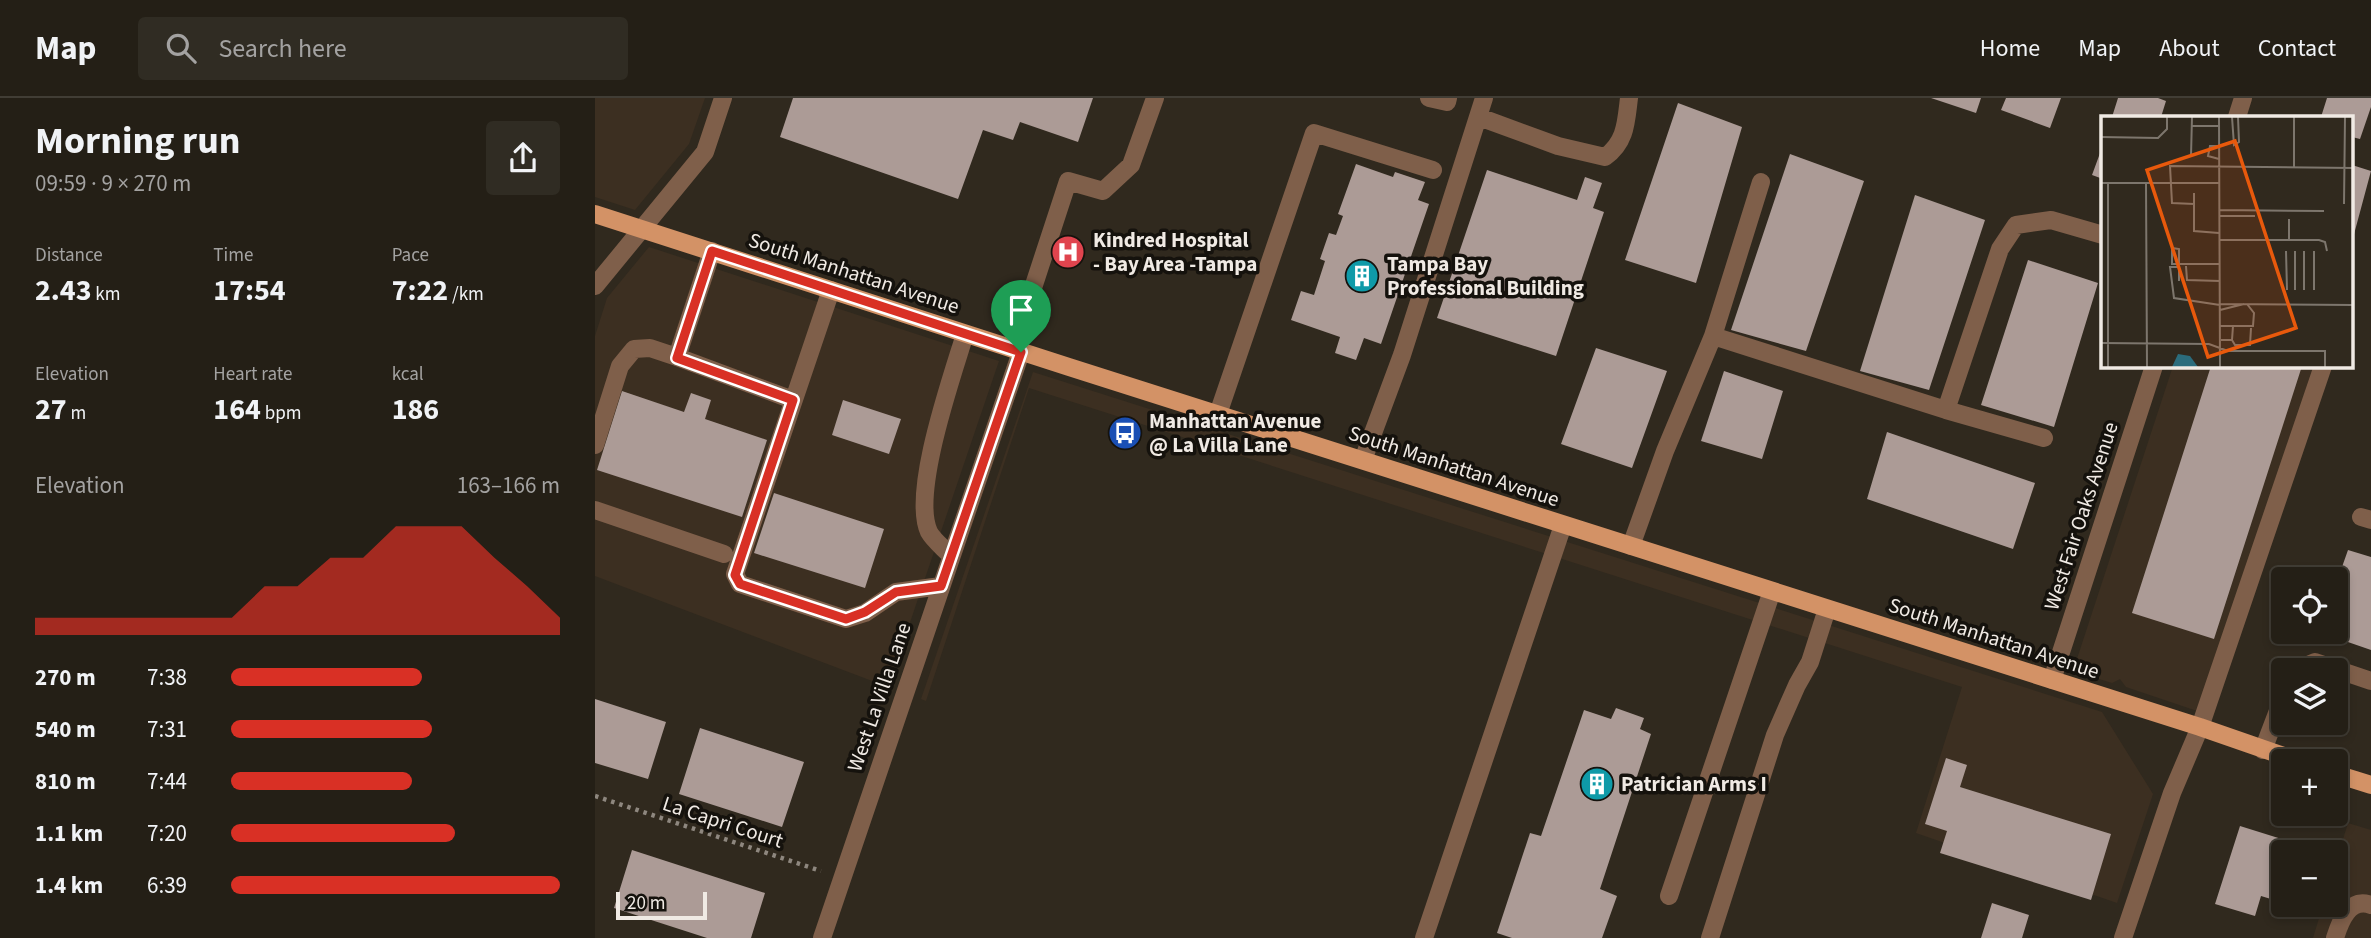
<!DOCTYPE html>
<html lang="en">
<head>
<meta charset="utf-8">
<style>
	body { margin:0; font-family:"Source Sans 3",sans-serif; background:#302c23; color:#f1f3f6; height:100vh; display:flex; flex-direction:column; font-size:26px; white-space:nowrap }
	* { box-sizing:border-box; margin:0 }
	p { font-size:23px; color:#a3a2a1 }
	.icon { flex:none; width:38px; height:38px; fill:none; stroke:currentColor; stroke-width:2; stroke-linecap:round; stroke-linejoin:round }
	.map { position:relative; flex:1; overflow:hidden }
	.details { display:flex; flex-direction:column; background:#241f16; width:595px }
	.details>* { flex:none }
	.tools { position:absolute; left:1676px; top:469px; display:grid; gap:14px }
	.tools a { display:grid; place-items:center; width:77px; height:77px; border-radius:7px; background:#241f16; box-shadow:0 4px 10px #0003,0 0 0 2px #413d35; font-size:35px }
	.scale { position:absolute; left:21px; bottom:18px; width:91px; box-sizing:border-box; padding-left:7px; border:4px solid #f0eae4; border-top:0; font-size:19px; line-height:24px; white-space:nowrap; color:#f0eae4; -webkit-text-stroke:5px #15120d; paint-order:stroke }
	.pin { position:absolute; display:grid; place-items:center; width:60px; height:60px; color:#fff; margin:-72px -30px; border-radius:50% 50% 50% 0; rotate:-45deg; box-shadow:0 0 7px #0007 }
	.pin .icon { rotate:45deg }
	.round { display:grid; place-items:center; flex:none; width:74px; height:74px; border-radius:7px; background:#302c23 }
	.headline { display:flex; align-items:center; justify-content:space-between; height:119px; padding:0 35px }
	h1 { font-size:38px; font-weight:700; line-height:52px }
	.metrics { display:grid; grid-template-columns:repeat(3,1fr); gap:10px; height:119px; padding:7px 35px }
	.metrics div { display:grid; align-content:center }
	.metrics b { font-size:30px; font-weight:700 }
	.metrics small { font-size:19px; font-weight:400 }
	.metrics p { font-size:19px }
	.chart { height:196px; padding:14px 35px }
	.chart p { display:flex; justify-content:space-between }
	.chart svg { width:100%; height:126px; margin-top:7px; fill:#d93025; opacity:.7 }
	ul { padding:0 35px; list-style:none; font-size:23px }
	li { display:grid; grid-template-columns:112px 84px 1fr; align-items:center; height:52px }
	li i { height:18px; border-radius:9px; background:#d93025 }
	header { display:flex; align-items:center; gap:42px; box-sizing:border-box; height:98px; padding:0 35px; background:#241f16; border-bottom:2px solid #413d35 }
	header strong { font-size:33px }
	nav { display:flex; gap:38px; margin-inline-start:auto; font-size:24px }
	.search { width:490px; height:63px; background:#302c23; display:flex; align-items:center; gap:18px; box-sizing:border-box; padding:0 24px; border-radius:7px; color:#a3a2a1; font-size:26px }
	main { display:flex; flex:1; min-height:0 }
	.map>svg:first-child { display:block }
</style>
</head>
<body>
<header>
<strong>Map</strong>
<div class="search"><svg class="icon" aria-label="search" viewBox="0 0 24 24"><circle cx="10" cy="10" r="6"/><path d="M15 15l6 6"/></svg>Search here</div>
<nav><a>Home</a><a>Map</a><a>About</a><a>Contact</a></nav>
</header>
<main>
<section class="details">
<div class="headline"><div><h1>Morning run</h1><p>09:59 · 9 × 270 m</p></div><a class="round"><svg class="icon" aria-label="share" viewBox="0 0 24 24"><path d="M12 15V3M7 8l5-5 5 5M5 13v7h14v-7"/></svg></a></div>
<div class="metrics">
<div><p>Distance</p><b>2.43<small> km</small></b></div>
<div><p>Time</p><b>17:54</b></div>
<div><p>Pace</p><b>7:22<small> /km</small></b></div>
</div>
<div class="metrics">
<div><p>Elevation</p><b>27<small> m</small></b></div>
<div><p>Heart rate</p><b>164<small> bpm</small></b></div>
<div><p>kcal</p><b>186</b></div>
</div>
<div class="chart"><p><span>Elevation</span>163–166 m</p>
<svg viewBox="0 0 160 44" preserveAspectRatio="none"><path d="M0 44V38L10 38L20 38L30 38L40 38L50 38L60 38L70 27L80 27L90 17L100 17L110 6L120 6L130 6L140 17L150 27L160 38V44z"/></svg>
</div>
<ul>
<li><b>270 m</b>7:38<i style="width:58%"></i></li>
<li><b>540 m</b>7:31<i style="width:61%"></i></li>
<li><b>810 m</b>7:44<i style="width:55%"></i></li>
<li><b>1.1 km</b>7:20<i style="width:68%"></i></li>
<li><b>1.4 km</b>6:39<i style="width:100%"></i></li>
</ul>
</section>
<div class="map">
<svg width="1776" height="840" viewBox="0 0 1776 840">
	<rect width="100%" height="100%" fill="#30291e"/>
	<path fill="#3c2f21" d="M 0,0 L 110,0 L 94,46 L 40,112 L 0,99 Z
		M 54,149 L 404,263 L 293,589 L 0,478 L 0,238 L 12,200 Z
		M 1578,268 L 1737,268 L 1611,616 L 1531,589 L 1525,581 L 1517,585 L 1478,573 Z
		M 438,274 L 1507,614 L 1558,696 L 1522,805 L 1321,735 L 1367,589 L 434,290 L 331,603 L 326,601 Z
		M 1753,725 L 1776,732 L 1776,840 L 1718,840 L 1728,807 L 1741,807 L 1741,764 Z"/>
	<path fill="#ac9b96" d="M 198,0 L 498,0 L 483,44 L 425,24 L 418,42 L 388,32 L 363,101 L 185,39 Z
		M 1336,0 L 1386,0 L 1381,15 Z
		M 1411,0 L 1466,0 L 1455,30 L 1406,12 Z
		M 1523,0 L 1563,0 L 1571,3 L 1566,19 L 1517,19 Z
		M 1732,0 L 1776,0 L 1776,9 L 1765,41 L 1757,39 L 1757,19 L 1726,19 Z
		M 1083,5 L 1147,29 L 1101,185 L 1030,162 Z
		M 1508,47 L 1508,81 L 1497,77 Z
		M 1195,56 L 1269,83 L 1211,253 L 1136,232 Z
		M 761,66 L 798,79 L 800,74 L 830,84 L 823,102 L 834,106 L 786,246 L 769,240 L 761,262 L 740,255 L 745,239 L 696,222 L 706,193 L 719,197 L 730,163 L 725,161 L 734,135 L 741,137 L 748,118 L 743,116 Z
		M 1757,67 L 1776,73 L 1758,140 L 1757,140 Z
		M 892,72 L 982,102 L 990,79 L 1007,85 L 998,110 L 1009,114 L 961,258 L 842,220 Z
		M 1320,97 L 1390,122 L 1334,292 L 1265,273 Z
		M 1433,162 L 1503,185 L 1459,329 L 1386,307 Z
		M 1001,250 L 1072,273 L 1037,370 L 966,346 Z
		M 1616,268 L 1707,268 L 1619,541 L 1537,515 Z
		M 1129,273 L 1188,293 L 1167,361 L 1106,343 Z
		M 27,293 L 89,314 L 96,295 L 116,302 L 110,321 L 172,342 L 147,419 L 2,372 Z
		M 248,302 L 306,321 L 294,356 L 237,337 Z
		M 1292,334 L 1440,385 L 1418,451 L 1272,401 Z
		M 179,395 L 289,431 L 270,490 L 159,455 Z
		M 1753,452 L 1776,459 L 1776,552 L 1724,534 L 1741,534 L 1741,486 Z
		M 0,601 L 71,624 L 53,681 L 0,665 Z
		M 1021,610 L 1049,620 L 1045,631 L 1056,636 L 1005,791 L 1022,798 L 1007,840 L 917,840 L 902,835 L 935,735 L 946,738 L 989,612 L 1016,621 Z
		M 105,630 L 209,664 L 187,729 L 84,696 Z
		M 1351,660 L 1372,667 L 1365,689 L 1516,736 L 1496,802 L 1345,755 L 1352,733 L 1330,726 Z
		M 1645,728 L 1728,754 L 1689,754 L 1689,805 L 1666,798 L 1660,818 L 1620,806 Z
		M 37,752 L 170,795 L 156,840 L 112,840 L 19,810 Z
		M 1397,805 L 1434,817 L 1427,840 L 1386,840 Z
		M 1695,807 L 1729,807 L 1726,817 Z"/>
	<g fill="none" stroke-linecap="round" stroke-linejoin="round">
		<path stroke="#8e877f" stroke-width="4.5" stroke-dasharray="3.5 5" stroke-linecap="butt" d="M 0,698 L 226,773"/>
		<path stroke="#7f5f4a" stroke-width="18" d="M 834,0 L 852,4 L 853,0
			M 884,19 L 963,48 L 1010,59 C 1031,44 1031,24 1034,0
			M 1642,19 L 1648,0
			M 117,153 L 82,259 L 198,302
			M 0,188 L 110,54 L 128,0
			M 236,192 L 140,476 L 145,486 L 251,521 L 270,515 L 301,494 L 346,488
			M 1118,238 L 1166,84
			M 418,251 L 473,83 L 508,93 L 536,67 L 560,0
			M 623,316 L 719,35 L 838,72
			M 1449,340 L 1351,312 L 1405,151 L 1421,127 L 1456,122 L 1508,137
			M 0,347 L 25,268 L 39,251 L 55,250 L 82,259
			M 768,362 L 807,257 L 889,0
			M 0,412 L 129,456
			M 1766,419 L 1776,422
			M 1036,448 L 1070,353 L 1118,238 L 1351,312
			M 356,458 C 350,451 339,443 334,434 C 316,395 357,279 370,236
			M 1701,572 L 1720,564 L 1776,583
			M 1457,582 L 1559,268
			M 1668,652 L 1689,597
			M 1074,798 L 1177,493
			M 227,840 L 426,254
			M 829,840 L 968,427
			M 1115,840 L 1180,637 L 1202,587 L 1215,564 L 1232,511
			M 1528,840 L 1577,695 L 1605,629 L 1728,268
			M 1740,840 C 1745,824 1754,799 1776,807"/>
		<path stroke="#d39266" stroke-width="18" d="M 0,116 L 474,269 L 1605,629 L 1703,663
			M 1741,676 L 1776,687"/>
	</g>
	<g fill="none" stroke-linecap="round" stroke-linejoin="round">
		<defs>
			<path id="route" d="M 117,153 L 426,254 L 346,488 L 301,494 L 270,514 L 251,521 L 145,486 L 140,477 L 198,302 L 82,260 Z"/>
		</defs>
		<use href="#route" stroke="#fff" stroke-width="14"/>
		<use href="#route" stroke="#d93025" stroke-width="9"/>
	</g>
	<defs>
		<symbol id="hospital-disc" viewBox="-11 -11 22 22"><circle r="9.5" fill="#e0444e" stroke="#15120d"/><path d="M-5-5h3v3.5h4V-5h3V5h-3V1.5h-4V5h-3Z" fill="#fff"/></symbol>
		<symbol id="building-disc" viewBox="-11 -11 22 22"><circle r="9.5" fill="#0f9aa8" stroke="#15120d"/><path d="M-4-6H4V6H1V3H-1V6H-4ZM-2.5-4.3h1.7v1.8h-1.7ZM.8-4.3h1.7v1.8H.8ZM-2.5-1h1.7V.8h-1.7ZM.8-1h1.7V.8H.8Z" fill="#fff"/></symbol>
		<symbol id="bus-disc" viewBox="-11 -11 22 22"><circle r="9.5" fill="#1a4fb4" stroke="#15120d"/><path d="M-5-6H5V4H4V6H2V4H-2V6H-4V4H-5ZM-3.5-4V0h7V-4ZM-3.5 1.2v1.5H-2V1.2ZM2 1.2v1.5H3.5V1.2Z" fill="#fff"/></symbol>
	</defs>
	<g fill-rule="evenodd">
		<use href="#hospital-disc" x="454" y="135" width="38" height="38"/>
		<use href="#building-disc" x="748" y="159" width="38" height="38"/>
		<use href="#bus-disc" x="511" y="316" width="38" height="38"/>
		<use href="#building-disc" x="983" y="667" width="38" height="38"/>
	</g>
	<g text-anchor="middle" stroke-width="7" stroke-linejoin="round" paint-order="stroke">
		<g font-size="21" font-weight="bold" fill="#f0eae4" stroke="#15120d" text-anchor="start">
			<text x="498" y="149">Kindred Hospital<tspan x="498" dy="24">- Bay Area -Tampa</tspan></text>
			<text x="792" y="173">Tampa Bay<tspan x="792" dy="24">Professional Building</tspan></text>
			<text x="554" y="330">Manhattan Avenue<tspan x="554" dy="24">@ La Villa Lane</tspan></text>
			<text x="1026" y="693">Patrician Arms I</text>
		</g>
		<g font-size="21" fill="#f0eae4" stroke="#15120d">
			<text transform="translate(259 175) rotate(18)" y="7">South Manhattan Avenue</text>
			<text transform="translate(859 368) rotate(18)" y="7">South Manhattan Avenue</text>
			<text transform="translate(1486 418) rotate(-72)" y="7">West Fair Oaks Avenue</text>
			<text transform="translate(1399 540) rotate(18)" y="7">South Manhattan Avenue</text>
			<text transform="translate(284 599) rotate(-71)" y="7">West La Villa Lane</text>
			<text transform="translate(128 724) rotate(18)" y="7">La Capri Court</text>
		</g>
	</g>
	<g transform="translate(1506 18)">
		<rect width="252" height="252" fill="#30291e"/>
		<path d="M 77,238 L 89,240 L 97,251 L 71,251 Z" fill="#2b6c7c"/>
		<path fill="none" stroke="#7d766d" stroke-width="2" d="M 118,1 L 119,251M 131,1 L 133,29 L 138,26 L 137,1M 193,1 L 193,52M 91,10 L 118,10M 0,21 L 57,22 L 66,13 L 66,1M 117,30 L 109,30 L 107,40 L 118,43M 90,40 L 91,1M 0,67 L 118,67M 7,67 L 7,251M 45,67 L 46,251M 93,77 L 93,88 L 71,87 L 69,50 L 252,52M 93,88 L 93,115 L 118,117M 243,88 L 244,1M 119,94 L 223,95M 119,100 L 154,100M 119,124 L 218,124 L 224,126 L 226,135M 188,124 L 188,103M 185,135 L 186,174M 194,135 L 194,174M 203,135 L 203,174M 213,135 L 213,174M 78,147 L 78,133 L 71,132 L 71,148 L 118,148M 85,150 L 86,164 L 119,165M 78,165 L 78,151 L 69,151 L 73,182 L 119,189M 119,188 L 252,189M 119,194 L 143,188M 119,210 L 152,210 L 153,197 L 146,188M 120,224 L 131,224 L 132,210M 131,224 L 134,229 L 149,229 L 150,212M 0,227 L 108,228 L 127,235 L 224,235 L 224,251"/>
		<path fill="#e8590c" fill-opacity="0.15" stroke="#e8590c" stroke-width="3.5" d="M 134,25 L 195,212 L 107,241 L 46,54 Z"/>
		<rect width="252" height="252" fill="none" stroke="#f0eae4" stroke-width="3.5"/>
	</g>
</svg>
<div class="tools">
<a><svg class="icon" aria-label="locate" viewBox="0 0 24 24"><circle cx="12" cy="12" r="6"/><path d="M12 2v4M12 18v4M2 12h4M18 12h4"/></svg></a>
<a><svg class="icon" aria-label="layers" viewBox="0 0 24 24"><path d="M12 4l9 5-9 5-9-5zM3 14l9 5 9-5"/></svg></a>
<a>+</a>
<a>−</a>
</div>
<div class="scale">20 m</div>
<div class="pin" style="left:426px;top:254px;background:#1e9e55"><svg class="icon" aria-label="arrive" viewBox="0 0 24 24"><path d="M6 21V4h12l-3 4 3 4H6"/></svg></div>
</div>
</main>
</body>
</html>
